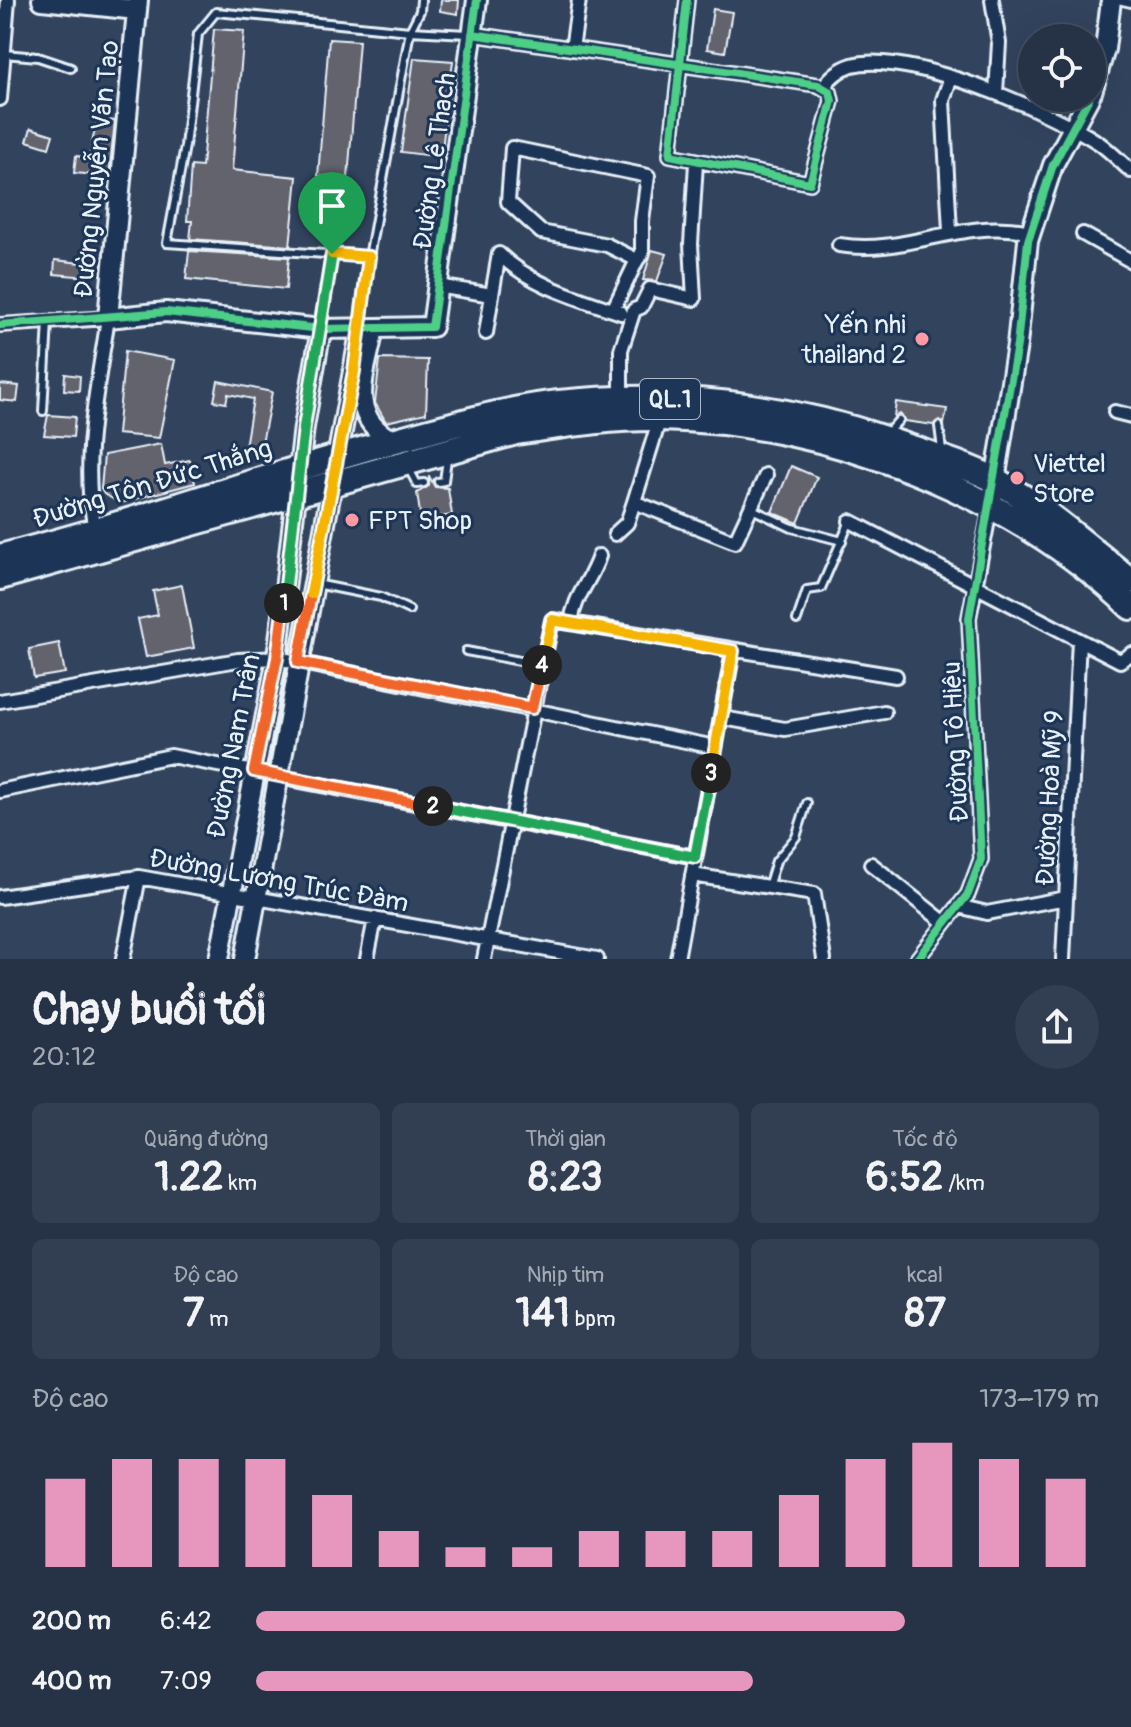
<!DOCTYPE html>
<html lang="vi">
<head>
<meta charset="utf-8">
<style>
	body { margin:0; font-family:Pangolin,sans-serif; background:#323e51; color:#f1f3f6; height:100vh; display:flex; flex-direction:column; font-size:30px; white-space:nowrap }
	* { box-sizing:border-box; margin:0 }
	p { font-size:26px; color:#a4aab3 }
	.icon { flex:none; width:44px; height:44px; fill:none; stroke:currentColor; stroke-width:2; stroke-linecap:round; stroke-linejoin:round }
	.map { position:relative; height:959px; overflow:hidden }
	.panel { display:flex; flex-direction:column; background:#263246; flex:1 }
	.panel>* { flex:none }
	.fabs { position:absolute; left:1018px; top:24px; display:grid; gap:16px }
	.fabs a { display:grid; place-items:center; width:88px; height:88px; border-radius:50%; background:#263246; box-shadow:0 8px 32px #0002,0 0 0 2px #424d5f; font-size:40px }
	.pin { position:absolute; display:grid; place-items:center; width:68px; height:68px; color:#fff; margin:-82px -34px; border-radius:50% 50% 50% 0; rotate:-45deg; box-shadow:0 0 8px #0007 }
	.pin .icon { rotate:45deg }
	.km { position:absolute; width:40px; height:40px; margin:-20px; border-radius:50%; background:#222; color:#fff; font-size:22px; line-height:40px; text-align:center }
	.round { display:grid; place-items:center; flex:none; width:84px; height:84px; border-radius:42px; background:#323e51 }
	.summary { display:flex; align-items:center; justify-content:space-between; height:136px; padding:0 32px }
	h1 { font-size:44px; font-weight:700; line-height:60px }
	.metrics { display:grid; grid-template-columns:repeat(3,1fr); gap:12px; height:136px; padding:8px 32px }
	.metrics div { display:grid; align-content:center; border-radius:12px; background:#323e51; text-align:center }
	.metrics b { font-size:40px; font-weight:700 }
	.metrics small { font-size:22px; font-weight:400 }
	.metrics p { font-size:22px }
	.chart { height:224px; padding:16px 32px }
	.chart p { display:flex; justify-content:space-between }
	.chart svg { width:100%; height:144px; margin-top:8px; stroke:#e797bd; stroke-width:6 }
	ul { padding:0 32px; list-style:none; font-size:26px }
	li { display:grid; grid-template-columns:128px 96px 1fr; align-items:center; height:60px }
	li i { height:20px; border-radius:10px; background:#e797bd }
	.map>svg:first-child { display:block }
</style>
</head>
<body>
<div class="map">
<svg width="1131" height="959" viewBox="0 0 1131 959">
	<rect width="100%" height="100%" fill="#32435e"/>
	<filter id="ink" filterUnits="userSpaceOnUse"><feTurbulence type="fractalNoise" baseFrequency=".0125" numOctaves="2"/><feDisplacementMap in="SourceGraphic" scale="16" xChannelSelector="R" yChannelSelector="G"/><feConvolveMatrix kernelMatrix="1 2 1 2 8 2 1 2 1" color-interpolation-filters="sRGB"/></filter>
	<g filter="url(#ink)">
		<path fill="#64646d" stroke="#e8f1f8" stroke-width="2" d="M 441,0 L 459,0 L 458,14 L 440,11 Z
			M 713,9 L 732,12 L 725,52 L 707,49 Z
			M 214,29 L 244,31 L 232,170 L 297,177 L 290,246 L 190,239 L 192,221 L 187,221 L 191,166 L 202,167 Z
			M 329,39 L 359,41 L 348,178 L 318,176 Z
			M 414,58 L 453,61 L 441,157 L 401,152 Z
			M 97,119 L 115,121 L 109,176 L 74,173 L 76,156 L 89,158 Z
			M 31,128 L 53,135 L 49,148 L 27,141 Z
			M 652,250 L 667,254 L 657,281 L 643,280 Z
			M 189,251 L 289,257 L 286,289 L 186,279 Z
			M 55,260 L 89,264 L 88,277 L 54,274 Z
			M 125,351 L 175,360 L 159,438 L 117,434 Z
			M 380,359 L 428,360 L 426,413 L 386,422 L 375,403 Z
			M 65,374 L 80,376 L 79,391 L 64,390 Z
			M 218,381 L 272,392 L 262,443 L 257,449 L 245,447 L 253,399 L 228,394 L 226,403 L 214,401 Z
			M 0,384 L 19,386 L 17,402 L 0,400 Z
			M 896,402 L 947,409 L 944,424 L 939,420 L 933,425 L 905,421 L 900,414 L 894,417 Z
			M 48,415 L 75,417 L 73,437 L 44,435 Z
			M 161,444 L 165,465 L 190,460 L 195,483 L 120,503 L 104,494 L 101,489 L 104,455 Z
			M 791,466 L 817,477 L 798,523 L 772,512 Z
			M 429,476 L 435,487 L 448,488 L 452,515 L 421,520 L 417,493 L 429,486 Z
			M 182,585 L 194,648 L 146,657 L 138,619 L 158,615 L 153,591 Z
			M 59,643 L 65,673 L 34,678 L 29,649 Z"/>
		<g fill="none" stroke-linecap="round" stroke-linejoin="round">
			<defs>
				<path id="lane" d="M 421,0 L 420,11 L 410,31 L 468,34
					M 1118,0 L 1131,3
					M 4,54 L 38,57 L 71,68
					M 321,325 L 332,254
					M 361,325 L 369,257 L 410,31 L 216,12 L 198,34 L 185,146 L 167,243 L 369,257
					M 43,411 L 48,322
					M 939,426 L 942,450
					M 888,432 L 899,420
					M 409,469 L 417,484 L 424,483
					M 438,482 L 444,481 L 447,459
					M 752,509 L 792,528 L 842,541
					M 316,584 L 381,597 L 409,610
					M 797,620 L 807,590 L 821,588 L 850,521
					M 466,651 L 542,665
					M 768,887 L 776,861 L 796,837 L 807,803"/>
				<path id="street" d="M 992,0 L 999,43 L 996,93
					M 472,34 L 650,60 L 818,85 L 830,92 L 832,101 L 810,183 L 670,155 L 687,0
					M 572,49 L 579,0
					M 823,87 C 831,77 839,69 852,65 C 908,50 1050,111 1099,143 C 1110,151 1121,162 1131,171
					M 0,99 L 8,0
					M 950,231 L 943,100 L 951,77
					M 1083,234 L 1131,261
					M 839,245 C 908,256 958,217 1031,232
					M 499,254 C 532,286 578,298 621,313
					M 437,286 L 492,295 L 499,254
					M 613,310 L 637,260 L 607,245 L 541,232 L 508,202 L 512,148 L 648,176 L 642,221 L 642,254 L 637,260
					M 0,325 L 108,318 C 98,386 79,465 96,532
					M 486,333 L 492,295
					M 621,399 L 621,350 L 634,310 L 641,307 L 650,289 L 694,299 L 691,244 L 696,163
					M 1115,412 L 1131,416
					M 634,502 L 660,418
					M 850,521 L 1120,661 L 1131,654
					M 615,534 L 627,523 L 634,502 L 735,542 L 766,475
					M 571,623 C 574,596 591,581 599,556
					M 0,701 L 238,660 L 277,658 L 715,747
					M 723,718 L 785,729 L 884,712
					M 0,791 L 171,756 L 695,857
					M 871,864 L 945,923
					M 692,875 L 814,894 L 824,959
					M 0,897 L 139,877 L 597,959
					M 958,906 L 987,913 L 1066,898
					M 123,959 L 139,877
					M 367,959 L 375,919
					M 484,959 L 552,620 L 896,676
					M 677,959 L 733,651
					M 917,959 L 968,894 L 981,859 L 969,618 L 991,505
					M 1063,959 L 1079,640"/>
				<path id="secondary" d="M 42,0 L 137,10
					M 138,0 L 108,318 L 166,312 L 321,329 L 432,327 L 477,0
					M 1092,92 L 1105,49 L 1111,0
					M 374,328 C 366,373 344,415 393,441
					M 991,505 L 1017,345 L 1028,241 L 1053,165 L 1089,98
					M 219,959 L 277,658 L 304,427 L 321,329
					M 245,959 L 361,328"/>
				<path id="highway" d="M 0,557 C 135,523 266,475 400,439 C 453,425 505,409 559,403 C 669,391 783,404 888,440 C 922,452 962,463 995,480 C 1044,507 1088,547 1131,581
					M 0,577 L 516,432 C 564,425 613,417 661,418 C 825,421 1013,492 1131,607"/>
			</defs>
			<use href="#lane" stroke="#e8f1f8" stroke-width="12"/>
			<use href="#street" stroke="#e8f1f8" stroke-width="18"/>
			<use href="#secondary" stroke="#e8f1f8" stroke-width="24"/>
			<use href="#highway" stroke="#e8f1f8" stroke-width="30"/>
			<use href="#lane" stroke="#1d3557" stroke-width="6"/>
			<use href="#street" stroke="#1d3557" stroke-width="12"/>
			<use href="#secondary" stroke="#1d3557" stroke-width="18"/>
			<use href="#highway" stroke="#1d3557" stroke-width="24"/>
			<defs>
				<path id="cycleway" d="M 472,34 L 650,60 L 818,85 L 830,92 L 832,101 L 810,183 L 670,155 L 687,0
					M 0,325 L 166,312 L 321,329 L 432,327 L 477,0
					M 917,959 L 968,894 L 981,859 L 969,618 L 1017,345 L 1028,241 L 1053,165 L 1089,98"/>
			</defs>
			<use href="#cycleway" stroke="#1d3557" stroke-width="13"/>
			<use href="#cycleway" stroke="#4dcf88" stroke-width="8"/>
		</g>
	</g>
	<g fill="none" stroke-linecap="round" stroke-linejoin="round" filter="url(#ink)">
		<defs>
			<path id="split-1" d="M 284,603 L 304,427 L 332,254"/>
			<path id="split-2" d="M 284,603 L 277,658 L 254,771 L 433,806"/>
			<path id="split-3" d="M 433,806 L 695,857 L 711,773"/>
			<path id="split-4" d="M 542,665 L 552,620 L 733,651 L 711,773"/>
			<path id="split-5" d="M 311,594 L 298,662 L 532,708 L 542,665"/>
			<path id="split-6" d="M 311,594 L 354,371 L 369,257 L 332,254"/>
		</defs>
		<use href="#split-1" stroke="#fff" stroke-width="16"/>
		<use href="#split-2" stroke="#fff" stroke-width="16"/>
		<use href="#split-3" stroke="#fff" stroke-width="16"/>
		<use href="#split-4" stroke="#fff" stroke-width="16"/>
		<use href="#split-5" stroke="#fff" stroke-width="16"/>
		<use href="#split-6" stroke="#fff" stroke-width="16"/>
		<use href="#split-1" stroke="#22a559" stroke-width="10"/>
		<use href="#split-2" stroke="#f0652b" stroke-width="10"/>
		<use href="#split-3" stroke="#22a559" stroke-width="10"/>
		<use href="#split-4" stroke="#f5b400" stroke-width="10"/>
		<use href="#split-5" stroke="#f0652b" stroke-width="10"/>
		<use href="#split-6" stroke="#f5b400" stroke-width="10"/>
	</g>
	<g fill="#ff9aa2" stroke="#1d3557" stroke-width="3">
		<circle cx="922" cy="339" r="8"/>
		<circle cx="1017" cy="478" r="8"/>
		<circle cx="352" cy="520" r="8"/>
	</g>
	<g text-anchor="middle" stroke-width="6" stroke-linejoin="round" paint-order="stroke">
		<rect fill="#1d3557" stroke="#abb9c8" stroke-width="2" x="640" y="379" width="60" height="40" rx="6"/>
		<g font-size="24" font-weight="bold" fill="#e8f1f8">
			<text x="670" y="407">QL.1</text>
		</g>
		<g font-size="26" fill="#e8f1f8" stroke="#1d3557">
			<text transform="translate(434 161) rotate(-82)" y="9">Đường Lê Thạch</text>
			<text transform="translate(96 169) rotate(-84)" y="9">Đường Nguyễn Văn Tạo</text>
			<text transform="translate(152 483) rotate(-17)" y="9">Đường Tôn Đức Thắng</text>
			<text transform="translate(955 742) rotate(-93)" y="9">Đường Tô Hiệu</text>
			<text transform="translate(233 746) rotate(-79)" y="9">Đường Nam Trân</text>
			<text transform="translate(1049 798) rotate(-87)" y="9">Đường Hoà Mỹ 9</text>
			<text transform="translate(279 880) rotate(10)" y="9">Đường Lương Trúc Đàm</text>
		</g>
		<g font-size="26" fill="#e8f1f8" stroke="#1d3557" text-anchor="start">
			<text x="906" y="333" text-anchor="end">Yến nhi<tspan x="906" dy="30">thailand 2</tspan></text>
			<text x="1033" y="472">Viettel<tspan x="1033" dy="30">Store</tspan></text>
			<text x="368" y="529">FPT Shop</text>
		</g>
	</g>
</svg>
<div class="fabs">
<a><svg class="icon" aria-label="locate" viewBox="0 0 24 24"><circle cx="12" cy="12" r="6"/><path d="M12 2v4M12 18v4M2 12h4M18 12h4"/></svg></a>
</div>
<div class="pin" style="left:332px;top:254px;background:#1e9e55"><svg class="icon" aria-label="arrive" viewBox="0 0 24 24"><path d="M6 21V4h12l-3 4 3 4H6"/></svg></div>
<b class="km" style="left:284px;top:603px">1</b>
<b class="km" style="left:433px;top:806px">2</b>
<b class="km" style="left:711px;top:773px">3</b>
<b class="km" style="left:542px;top:665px">4</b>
</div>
<section class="panel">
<div class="summary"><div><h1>Chạy buổi tối</h1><p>20:12</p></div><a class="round"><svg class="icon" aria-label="share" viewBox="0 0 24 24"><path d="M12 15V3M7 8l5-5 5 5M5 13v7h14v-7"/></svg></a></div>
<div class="metrics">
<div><p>Quãng đường</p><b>1.22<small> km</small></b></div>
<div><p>Thời gian</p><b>8:23</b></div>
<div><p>Tốc độ</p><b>6:52<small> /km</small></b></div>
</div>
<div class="metrics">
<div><p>Độ cao</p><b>7<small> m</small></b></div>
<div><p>Nhịp tim</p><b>141<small> bpm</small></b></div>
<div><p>kcal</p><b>87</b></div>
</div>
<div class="chart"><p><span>Độ cao</span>173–179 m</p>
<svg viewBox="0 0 160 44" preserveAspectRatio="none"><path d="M5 44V17M15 44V11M25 44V11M35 44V11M45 44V22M55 44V33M65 44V38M75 44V38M85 44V33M95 44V33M105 44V33M115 44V22M125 44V11M135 44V6M145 44V11M155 44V17"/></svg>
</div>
<ul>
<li><b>200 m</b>6:42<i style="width:77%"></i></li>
<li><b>400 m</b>7:09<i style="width:59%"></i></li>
</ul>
</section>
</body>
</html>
